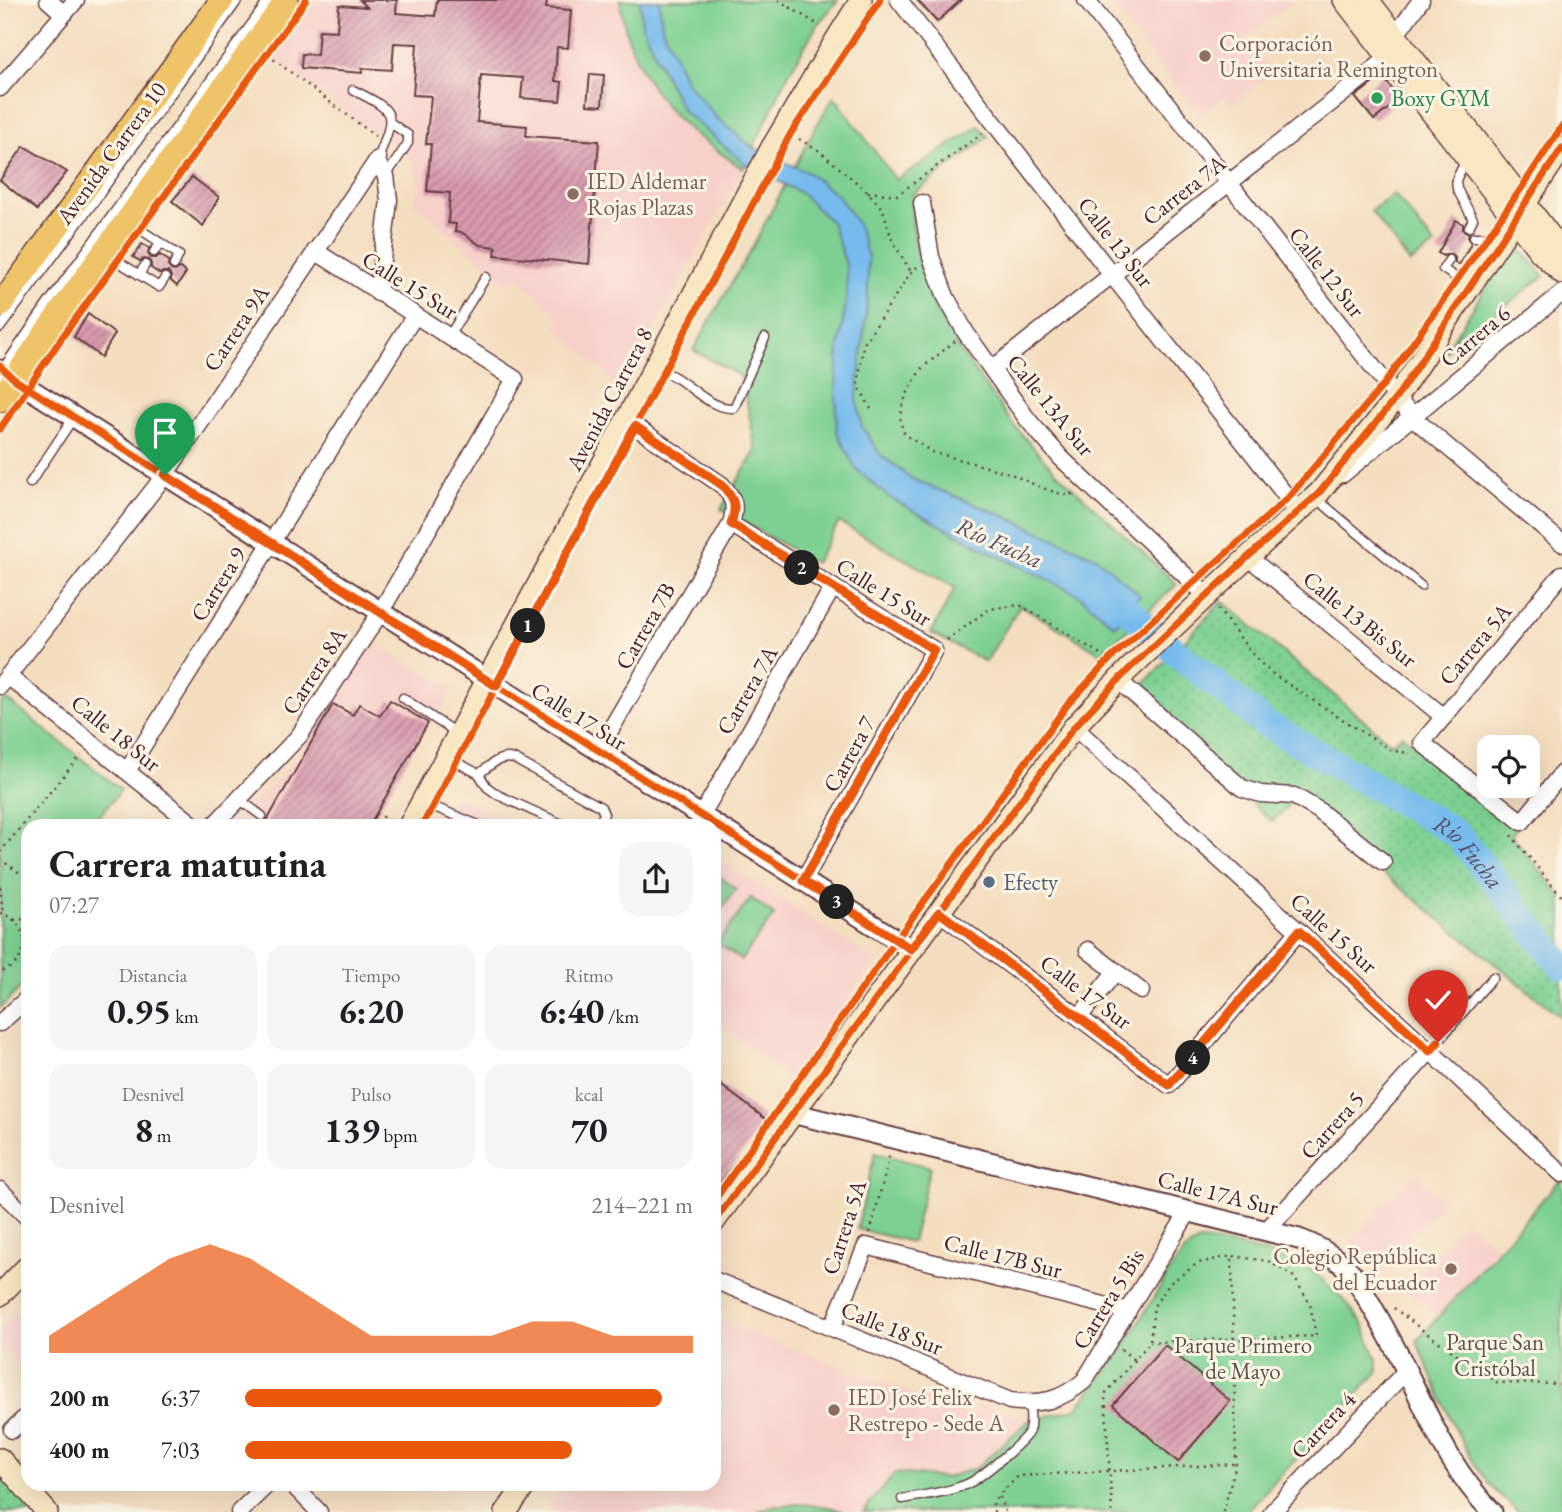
<!DOCTYPE html>
<html lang="es">
<head>
<meta charset="utf-8">
<style>
	body { margin:0; font-family:"EB Garamond",serif; background:#f6f6f6; color:#202124; height:100vh; display:flex; flex-direction:column; font-size:26px; white-space:nowrap }
	* { box-sizing:border-box; margin:0 }
	p { font-size:23px; color:#757577 }
	.icon { flex:none; width:38px; height:38px; fill:none; stroke:currentColor; stroke-width:2; stroke-linecap:round; stroke-linejoin:round }
	.map { position:relative; flex:1; overflow:hidden }
	.side { position:absolute; left:21px; top:819px; width:700px; height:672px; display:flex; flex-direction:column; background:#fff; border-radius:21px; box-shadow:0 7px 28px #0002 }
	.side>* { flex:none }
	.tools { position:absolute; left:1477px; top:735px; display:grid; gap:14px }
	.tools a { display:grid; place-items:center; width:63px; height:63px; border-radius:14px; background:#fff; box-shadow:0 7px 28px #0002; font-size:35px }
	.pin { position:absolute; display:grid; place-items:center; width:60px; height:60px; color:#fff; margin:-72px -30px; border-radius:50% 50% 50% 0; rotate:-45deg; box-shadow:0 0 7px #0007 }
	.pin .icon { rotate:45deg }
	.km { position:absolute; width:35px; height:35px; margin:-18px; border-radius:50%; background:#222; color:#fff; font-size:19px; line-height:35px; text-align:center }
	.round { display:grid; place-items:center; flex:none; width:74px; height:74px; border-radius:21px; background:#f6f6f6 }
	.overview { display:flex; align-items:center; justify-content:space-between; height:119px; padding:0 28px }
	h1 { font-size:38px; font-weight:700; line-height:52px }
	.metrics { display:grid; grid-template-columns:repeat(3,1fr); gap:10px; height:119px; padding:7px 28px }
	.metrics div { display:grid; align-content:center; border-radius:18px; background:#f6f6f6; text-align:center }
	.metrics b { font-size:35px; font-weight:700 }
	.metrics small { font-size:19px; font-weight:400 }
	.metrics p { font-size:19px }
	.chart { height:196px; padding:14px 28px }
	.chart p { display:flex; justify-content:space-between }
	.chart svg { width:100%; height:126px; margin-top:7px; fill:#ea580c; opacity:.7 }
	ul { padding:0 28px; list-style:none; font-size:23px }
	li { display:grid; grid-template-columns:112px 84px 1fr; align-items:center; height:52px }
	li i { height:18px; border-radius:9px; background:#ea580c }
	.map>svg:first-child { display:block }
</style>
</head>
<body>
<div class="map">
<svg width="1562" height="1512" viewBox="0 0 1562 1512">
	<defs>
		<pattern id="grass-dots" width="8" height="8" patternUnits="userSpaceOnUse" patternTransform="scale(1.75)"><rect width="8" height="8" fill="#7dd092"/><path d="M2 2h.1M6 6h.1" fill="none" stroke="#6eb27e" stroke-width="1.8" stroke-linecap="round"/></pattern>
		<pattern id="building-hatch" width="6" height="6" patternUnits="userSpaceOnUse" patternTransform="scale(1.75)"><rect width="6" height="6" fill="#d89aae"/><path d="M-1 1l2-2M0 6l6-6M5 7l2-2" fill="none" stroke="#b17d8e"/></pattern>
	</defs>
	<rect width="100%" height="100%" fill="#fcf5e5"/>
	<filter id="ink" filterUnits="userSpaceOnUse"><feTurbulence type="fractalNoise" baseFrequency=".0143" numOctaves="2"/><feDisplacementMap in="SourceGraphic" scale="14" xChannelSelector="R" yChannelSelector="G"/><feConvolveMatrix kernelMatrix="1 2 1 2 8 2 1 2 1" color-interpolation-filters="sRGB"/></filter>
	<filter id="wash" filterUnits="userSpaceOnUse"><feTurbulence type="fractalNoise" baseFrequency=".00686" numOctaves="4" result="noise"/><feDisplacementMap in="SourceGraphic" scale="28" xChannelSelector="R" yChannelSelector="G"/><feGaussianBlur stdDeviation="1.57" result="paint"/><feColorMatrix in="noise" values="0 0 0 0 0 0 0 0 0 0 0 0 0 0 0 0 0 1.4 0 .05"/><feComposite in="paint" operator="in"/></filter>
	<g filter="url(#wash)">
		<rect width="100%" height="100%" fill="#f4dec0"/>
		<path fill="#f7d0ca" d="M 316,0 L 620,0 L 622,23 L 633,54 L 647,81 L 677,119 L 743,169 L 621,390 L 555,326 L 560,318 L 514,276 L 507,284 L 413,202 L 420,187 L 413,162 L 273,58 Z
			M 1107,0 L 1296,0 L 1245,38 L 1271,73 L 1232,105 L 1225,96 L 1199,116 Z
			M 370,641 L 453,689 L 433,724 L 429,722 L 369,826 L 227,826 L 278,780 L 293,761 L 319,725 L 321,726 Z
			M 456,796 L 525,826 L 442,826 Z
			M 714,856 L 876,961 L 791,1080 L 714,1021 Z
			M 1414,1173 L 1444,1201 L 1381,1269 L 1350,1241 Z
			M 1465,1220 L 1499,1249 L 1438,1318 L 1404,1289 Z
			M 28,1300 L 28,1376 L 0,1347 L 0,1327 Z
			M 714,1318 L 971,1417 L 982,1403 L 1030,1420 L 976,1468 L 945,1478 L 895,1473 L 863,1512 L 843,1512 L 829,1507 L 770,1507 L 756,1512 L 555,1512 L 547,1505 L 561,1484 L 714,1484 Z"/>
		<path fill="url(#grass-dots)" stroke="#64785e" stroke-width="2" d="M 1222,601 L 1392,744 L 1402,735 L 1518,827 L 1511,835 L 1562,897 L 1562,1018 L 1293,801 L 1272,822 L 1135,693 Z
			M 0,1470 L 40,1512 L 2,1512 L 0,1510 Z"/>
		<path fill="#7dd092" stroke="#64785e" stroke-width="2" d="M 620,0 L 838,0 L 817,25 L 789,73 L 743,169 C 720,152 694,136 674,115 C 644,82 625,45 620,0 Z
			M 834,96 L 896,180 L 979,126 L 988,137 L 912,195 L 913,226 L 923,276 L 934,307 L 960,351 L 1015,427 L 1053,469 L 1177,584 L 1102,654 L 1020,605 L 986,662 L 931,633 L 955,588 L 839,522 L 815,563 L 721,509 L 756,450 L 742,377 L 693,350 L 753,246 L 814,130 Z
			M 1394,194 L 1435,245 L 1410,263 L 1371,211 Z
			M 1515,243 L 1544,276 L 1444,353 Z
			M 5,698 L 121,790 L 91,826 L 28,826 L 28,980 L 0,1008 L 0,705 Z
			M 714,873 L 736,889 L 714,919 Z
			M 751,898 L 774,915 L 741,960 L 718,943 Z
			M 875,1153 L 930,1167 L 912,1242 L 857,1229 Z
			M 1562,1178 L 1562,1512 L 1518,1512 C 1508,1502 1496,1493 1487,1482 C 1458,1444 1436,1385 1417,1341 Z
			M 1199,1241 L 1221,1243 L 1267,1253 L 1310,1269 L 1341,1296 L 1363,1324 L 1378,1362 L 1378,1372 L 1246,1512 L 863,1512 L 895,1473 L 945,1478 L 976,1468 L 1030,1420 L 1076,1409 L 1105,1373 L 1132,1334 L 1169,1272 L 1185,1251 Z
			M 800,1504 L 829,1507 L 843,1512 L 756,1512 L 770,1507 Z"/>
		<path fill="#76bbed" stroke="#606d8c" stroke-width="2" d="M 640,0 L 659,0 L 662,27 L 686,82 L 716,117 L 751,147 L 809,173 L 839,197 L 858,225 L 868,257 L 868,295 L 857,397 L 862,427 L 880,454 L 912,479 L 1002,515 L 1096,557 L 1140,595 L 1115,626 L 1076,593 L 996,555 L 888,497 L 856,469 L 837,432 L 836,389 L 839,346 L 847,297 L 846,264 L 831,222 L 801,193 L 745,164 L 683,111 L 660,66 L 642,25 Z"/>
		<g fill="none" stroke-linecap="round" stroke-linejoin="round">
			<path stroke="#76bbed" stroke-width="28" id="s1" d="M 1098,587 L 1113,597 L 1184,659 L 1265,724 L 1456,833 L 1562,966"/>
		</g>
		<g id="blocks">
			<path fill="url(#building-hatch)" d="M 360,0 L 397,0 L 396,13 L 435,16 L 437,0 L 547,0 L 546,8 L 571,10 L 568,48 L 557,47 L 555,81 L 562,82 L 560,101 L 521,98 L 523,78 L 481,75 L 477,122 L 527,126 L 526,136 L 599,141 L 589,264 L 495,255 L 496,247 L 480,245 L 461,232 L 455,231 L 456,224 L 448,223 L 450,193 L 427,191 L 431,144 L 426,144 L 431,96 L 413,95 L 417,44 L 394,43 L 392,70 L 362,68 L 362,73 L 301,68 L 302,54 L 317,55 L 319,30 L 337,31 L 339,5 L 367,7 Z
				M 917,0 L 961,0 L 937,22 Z
				M 590,74 L 604,75 L 602,106 L 587,105 Z
				M 1382,76 L 1400,99 L 1374,120 L 1355,97 Z
				M 24,146 L 67,172 L 37,210 L 0,180 Z
				M 192,177 L 219,197 L 203,226 L 172,201 Z
				M 1456,220 L 1463,224 L 1463,230 L 1469,233 L 1468,238 L 1471,243 L 1459,265 L 1455,263 L 1455,258 L 1452,254 L 1447,254 L 1443,256 L 1438,253 Z
				M 142,244 L 149,248 L 148,254 L 151,258 L 156,258 L 160,255 L 169,261 L 168,266 L 171,270 L 175,271 L 180,268 L 186,273 L 177,286 L 171,281 L 171,276 L 168,272 L 163,272 L 160,274 L 151,268 L 151,264 L 149,260 L 144,259 L 140,261 L 133,257 Z
				M 88,314 L 115,334 L 101,357 L 74,337 Z
				M 390,700 L 428,723 L 369,826 L 264,826 L 333,704 L 353,715 L 359,704 L 380,716 Z
				M 714,1080 L 767,1120 L 714,1191 Z
				M 1165,1345 L 1230,1401 L 1178,1462 L 1113,1405 Z"/>
		</g>
	</g>
	<g filter="url(#ink)">
		<use href="#blocks" fill-opacity="0" stroke="#643c41" stroke-width="2"/>
		<g fill="none" stroke-linecap="round" stroke-linejoin="round">
			<defs>
				<path id="service" d="M 353,90 C 398,112 395,113 378,159
					M 1466,160 L 1456,180 L 1457,189 L 1473,219 L 1469,227
					M 386,176 L 408,143 L 408,135 L 391,123
					M 129,222 L 179,255 L 174,265
					M 1474,237 L 1499,237
					M 154,252 L 161,243
					M 106,254 L 159,287 L 165,278
					M 1449,260 L 1443,269 L 1470,287
					M 139,275 L 145,265
					M 0,328 L 93,203 L 238,0
					M 449,336 L 486,277
					M 657,368 C 664,371 671,375 678,379 C 695,390 712,409 734,408 L 765,338
					M 2,370 L 49,302 L 269,0
					M 30,483 L 74,417
					M 1317,499 L 1421,586
					M 403,698 L 456,733
					M 447,757 L 479,774 L 487,787 L 498,795 L 566,826
					M 479,774 C 491,765 499,755 514,759 L 601,807 L 604,814 L 598,826
					M 239,799 L 262,816
					M 422,802 L 481,826
					M 1430,1051 L 1493,977
					M 902,1499 C 923,1495 947,1493 967,1484 C 978,1480 1025,1441 1029,1431 C 1032,1421 1030,1413 1029,1403"/>
				<path id="minor" d="M 48,0 L 64,14
					M 899,0 L 1112,275 L 1298,511
					M 1086,0 L 1412,417 L 1562,543
					M 1395,36 L 1421,0
					M 0,88 L 76,0
					M 376,161 L 386,176 L 389,200 L 378,293
					M 922,203 L 931,257 L 946,297 L 966,333 L 1028,420 L 1061,458 L 1207,596
					M 992,369 L 1397,51
					M 1343,474 L 1562,293
					M 731,524 L 934,650 L 803,881
					M 1248,557 L 1444,717
					M 1562,574 L 1422,743 L 1522,822 L 1562,773
					M 8,676 L 195,826
					M 1120,679 L 1127,688 L 1242,788 L 1261,794 L 1294,796 L 1318,810 L 1383,862
					M 0,686 L 165,475 L 378,159
					M 1074,727 L 1430,1051 L 1562,1174
					M 598,751 L 731,524 C 736,505 735,500 722,485 L 627,421
					M 127,771 L 415,315
					M 701,816 L 833,587
					M 213,826 L 299,736 L 380,613 L 515,379 L 315,251
					M 939,912 L 1169,1085 L 1299,931
					M 1088,950 L 1141,991
					M 1079,1017 L 1116,971
					M 0,1023 L 28,998
					M 0,1190 L 28,1218
					M 1266,1231 L 1430,1051
					M 714,1280 L 1010,1401 C 1041,1405 1060,1401 1084,1381 L 1189,1211
					M 832,1328 L 866,1246 L 1128,1311
					M 12,1430 L 28,1415
					M 292,1484 L 319,1512
					M 239,1512 L 268,1484
					M 1272,1512 L 1407,1370"/>
				<path id="tertiary" d="M 0,370 L 911,949
					M 792,1113 L 1299,1239 C 1321,1247 1338,1258 1354,1276 C 1372,1306 1391,1338 1406,1370 C 1433,1424 1449,1468 1492,1512"/>
				<path id="secondary" d="M 1344,0 L 1540,252 L 1562,273
					M 1368,0 L 1562,251
					M 409,826 L 771,149 L 836,40 L 861,0
					M 714,1222 L 1074,727 L 1128,670 L 1248,557 L 1319,493 L 1396,398 L 1562,148
					M 0,1295 L 28,1266
					M 0,1459 L 47,1512
					M 506,1512 L 526,1484"/>
				<path id="primary" d="M 0,306 L 222,0
					M 0,400 L 49,328 L 287,0"/>
			</defs>
			<use href="#service" stroke="#643c41" stroke-width="11"/>
			<use href="#minor" stroke="#643c41" stroke-width="19"/>
			<use href="#tertiary" stroke="#643c41" stroke-width="23"/>
			<use href="#secondary" stroke="#643c41" stroke-width="24"/>
			<use href="#primary" stroke="#643c41" stroke-width="26"/>
			<path stroke="#643c41" stroke-width="2.5" stroke-dasharray="2 5" stroke-linecap="butt" d="M 778,0 L 820,26
				M 268,55 L 375,136
				M 799,139 L 818,150 L 868,192 L 883,210 L 892,240 L 911,272
				M 868,192 L 897,195 L 984,132
				M 955,341 L 921,369 L 910,388 L 903,403 L 900,422 L 905,435 L 932,452 L 1009,473 L 1042,488 L 1068,496 L 1074,493
				M 871,409 L 858,385 L 863,345 L 911,272 L 917,267
				M 1218,609 L 1257,660 L 1274,675 L 1376,741 L 1393,751 L 1410,753
				M 947,640 L 989,609 L 1020,605 L 1107,658
				M 376,813 L 391,821
				M 1511,835 L 1562,897
				M 0,852 L 81,755
				M 0,859 L 28,879
				M 0,887 L 3,914
				M 0,913 C 32,922 32,963 0,972
				M 14,920 L 28,919
				M 870,1233 L 890,1154
				M 1394,1308 L 1425,1332 L 1498,1383 L 1562,1384
				M 1121,1349 L 1134,1360
				M 994,1512 L 993,1502 L 999,1495
				M 1005,1512 L 999,1495 L 1018,1476 L 1236,1464
				M 1112,1512 L 1105,1394 L 1150,1342 L 1154,1306 L 1170,1283 L 1198,1263 L 1232,1256 L 1268,1261 L 1294,1277 L 1310,1304 L 1316,1336 L 1150,1342
				M 1223,1512 L 1236,1464 L 1232,1256"/>
			<use href="#service" stroke="#fff" stroke-width="8"/>
			<use href="#minor" stroke="#fff" stroke-width="16"/>
			<use href="#tertiary" stroke="#fff" stroke-width="19"/>
			<use href="#secondary" stroke="#f9e7c3" stroke-width="21"/>
			<use href="#primary" stroke="#efc469" stroke-width="23"/>
			<defs>
				<path id="cycleway" d="M 0,366 L 14,379 L 28,388 L 905,945
					M 0,429 L 63,336 L 306,0
					M 422,826 L 779,155 L 791,133 L 880,0
					M 714,1201 L 896,940 L 1068,704 L 1110,659 L 1193,583 L 1288,498 L 1385,383 L 1523,186 L 1562,126
					M 714,1222 L 1074,727 L 1128,670 L 1248,557 L 1319,493 L 1396,398 L 1562,148"/>
			</defs>
			<use href="#cycleway" stroke="#fcf5e5" stroke-width="11"/>
			<use href="#cycleway" stroke="#e8590c" stroke-width="7"/>
		</g>
	</g>
	<g fill="none" stroke-linecap="round" stroke-linejoin="round" filter="url(#ink)">
		<defs>
			<path id="route" d="M 165,475 L 496,686 L 635,426 L 722,485 C 735,500 737,505 731,524 L 934,650 L 803,881 L 911,949 L 939,912 L 1169,1085 L 1299,931 L 1430,1051 L 1438,1042"/>
		</defs>
		<use href="#route" stroke="#fff" stroke-width="14"/>
		<use href="#route" stroke="#ea580c" stroke-width="9"/>
	</g>
	<g fill="#8d6e63" stroke="#fcf5e5" stroke-width="2.5">
		<circle cx="1205" cy="56" r="7"/>
		<circle cx="573" cy="194" r="7"/>
		<circle cx="1451" cy="1269" r="7"/>
		<circle cx="834" cy="1410" r="7"/>
	</g>
	<circle fill="#2e9e5b" stroke="#fcf5e5" stroke-width="2.5" cx="1377" cy="98" r="7"/>
	<circle fill="#5c6f8a" stroke="#fcf5e5" stroke-width="2.5" cx="989" cy="882" r="7"/>
	<g text-anchor="middle" stroke-width="6" stroke-linejoin="round" paint-order="stroke">
		<g font-size="23" fill="#785e54" stroke="#fcf5e5" text-anchor="start">
			<text x="1219" y="51">Corporación<tspan x="1219" dy="26">Universitaria Remington</tspan></text>
			<text x="587" y="189">IED Aldemar<tspan x="587" dy="26">Rojas Plazas</tspan></text>
			<text x="1437" y="1264" text-anchor="end">Colegio República<tspan x="1437" dy="26">del Ecuador</tspan></text>
			<text x="848" y="1405">IED José Felix<tspan x="848" dy="26">Restrepo - Sede A</tspan></text>
		</g>
		<g font-size="23" fill="#27864d" stroke="#fcf5e5" text-anchor="start">
			<text x="1391" y="106">Boxy GYM</text>
		</g>
		<g font-size="23" fill="#4a1f2b" stroke="#fcf5e5">
			<text transform="translate(111 153) rotate(-54)" y="8">Avenida Carrera 10</text>
			<text transform="translate(1184 190) rotate(-38)" y="8">Carrera 7A</text>
			<text transform="translate(1116 242) rotate(52)" y="8">Calle 13 Sur</text>
			<text transform="translate(1327 272) rotate(52)" y="8">Calle 12 Sur</text>
			<text transform="translate(410 285) rotate(32)" y="8">Calle 15 Sur</text>
			<text transform="translate(236 328) rotate(-56)" y="8">Carrera 9A</text>
			<text transform="translate(1475 336) rotate(-40)" y="8">Carrera 6</text>
			<text transform="translate(609 399) rotate(-62)" y="8">Avenida Carrera 8</text>
			<text transform="translate(1051 405) rotate(51)" y="8">Calle 13A Sur</text>
			<text transform="translate(218 584) rotate(-58)" y="8">Carrera 9</text>
			<text transform="translate(884 592) rotate(32)" y="8">Calle 15 Sur</text>
			<text transform="translate(1360 619) rotate(39)" y="8">Calle 13 Bis Sur</text>
			<text transform="translate(645 626) rotate(-60)" y="8">Carrera 7B</text>
			<text transform="translate(1475 644) rotate(-50)" y="8">Carrera 5A</text>
			<text transform="translate(314 671) rotate(-57)" y="8">Carrera 8A</text>
			<text transform="translate(747 690) rotate(-60)" y="8">Carrera 7A</text>
			<text transform="translate(579 716) rotate(32)" y="8">Calle 17 Sur</text>
			<text transform="translate(116 733) rotate(39)" y="8">Calle 18 Sur</text>
			<text transform="translate(849 754) rotate(-61)" y="8">Carrera 7</text>
			<text transform="translate(1334 933) rotate(42)" y="8">Calle 15 Sur</text>
			<text transform="translate(1086 992) rotate(37)" y="8">Calle 17 Sur</text>
			<text transform="translate(1332 1125) rotate(-48)" y="8">Carrera 5</text>
			<text transform="translate(1218 1193) rotate(14)" y="8">Calle 17A Sur</text>
			<text transform="translate(844 1227) rotate(-72)" y="8">Carrera 5A</text>
			<text transform="translate(1003 1256) rotate(14)" y="8">Calle 17B Sur</text>
			<text transform="translate(1108 1299) rotate(-58)" y="8">Carrera 5 Bis</text>
			<text transform="translate(892 1328) rotate(22)" y="8">Calle 18 Sur</text>
			<text transform="translate(1323 1425) rotate(-47)" y="8">Carrera 4</text>
		</g>
		<g font-size="23" fill="#4e5e75" stroke="#fcf5e5" text-anchor="start">
			<text x="1003" y="890">Efecty</text>
		</g>
		<g font-size="23" fill="#59544a" stroke="#fcf5e5">
			<text x="1495" y="1350">Parque San<tspan x="1495" dy="26">Cristóbal</tspan></text>
			<text x="1243" y="1353">Parque Primero<tspan x="1243" dy="26">de Mayo</tspan></text>
		</g>
		<g font-size="24" font-style="italic" fill="#574e65" stroke="#fcf5e5">
			<text transform="translate(999 543) rotate(24)" y="8">Río Fucha</text>
			<text dy="8" stroke="none"><textPath href="#s1" startOffset="458">Río Fucha</textPath></text>
		</g>
	</g>
</svg>
<div class="tools">
<a><svg class="icon" aria-label="locate" viewBox="0 0 24 24"><circle cx="12" cy="12" r="6"/><path d="M12 2v4M12 18v4M2 12h4M18 12h4"/></svg></a>
</div>
<div class="pin" style="left:165px;top:475px;background:#1e9e55"><svg class="icon" aria-label="arrive" viewBox="0 0 24 24"><path d="M6 21V4h12l-3 4 3 4H6"/></svg></div>
<div class="pin" style="left:1438px;top:1042px;background:#d93025"><svg class="icon" aria-label="check" viewBox="0 0 24 24"><path d="M5 12l5 5 9-10"/></svg></div>
<b class="km" style="left:528px;top:626px">1</b>
<b class="km" style="left:802px;top:568px">2</b>
<b class="km" style="left:837px;top:902px">3</b>
<b class="km" style="left:1193px;top:1058px">4</b>
<section class="side">
<div class="overview"><div><h1>Carrera matutina</h1><p>07:27</p></div><a class="round"><svg class="icon" aria-label="share" viewBox="0 0 24 24"><path d="M12 15V3M7 8l5-5 5 5M5 13v7h14v-7"/></svg></a></div>
<div class="metrics">
<div><p>Distancia</p><b>0.95<small> km</small></b></div>
<div><p>Tiempo</p><b>6:20</b></div>
<div><p>Ritmo</p><b>6:40<small> /km</small></b></div>
</div>
<div class="metrics">
<div><p>Desnivel</p><b>8<small> m</small></b></div>
<div><p>Pulso</p><b>139<small> bpm</small></b></div>
<div><p>kcal</p><b>70</b></div>
</div>
<div class="chart"><p><span>Desnivel</span>214–221 m</p>
<svg viewBox="0 0 160 44" preserveAspectRatio="none"><path d="M0 44V38L10 29L20 20L30 11L40 6L50 11L60 20L70 29L80 38L90 38L100 38L110 38L120 33L130 33L140 38L150 38L160 38V44z"/></svg>
</div>
<ul>
<li><b>200 m</b>6:37<i style="width:93%"></i></li>
<li><b>400 m</b>7:03<i style="width:73%"></i></li>
</ul>
</section>
</div>
</body>
</html>
